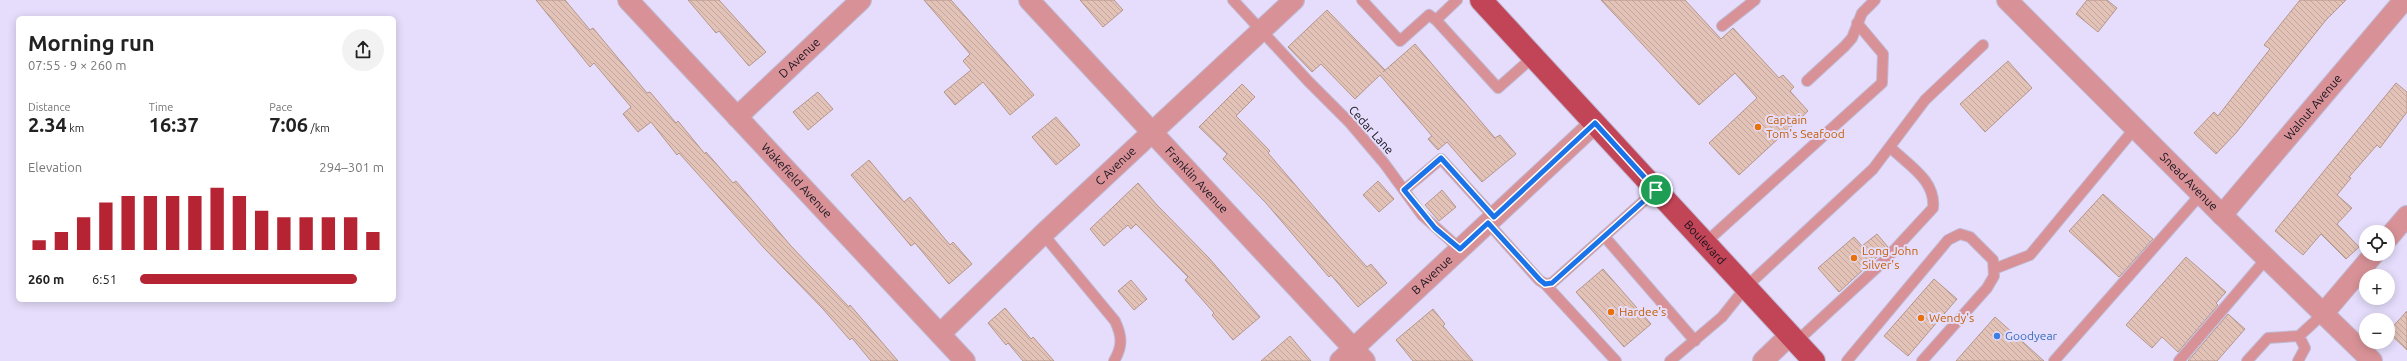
<!DOCTYPE html>
<html lang="en">
<head>
<meta charset="utf-8">
<style>
	body { margin:0; font-family:Ubuntu,sans-serif; background:#f2f2f2; color:#222; height:100vh; display:flex; flex-direction:column; font-size:15px; white-space:nowrap }
	* { box-sizing:border-box; margin:0 }
	p { font-size:13px; color:#767676 }
	.icon { flex:none; width:22px; height:22px; fill:none; stroke:currentColor; stroke-width:2; stroke-linecap:round; stroke-linejoin:round }
	.map { position:relative; flex:1; overflow:hidden }
	.drawer { position:absolute; left:16px; top:16px; width:380px; height:286px; display:flex; flex-direction:column; background:#fff; border-radius:6px; box-shadow:0 2px 10px #0003 }
	.drawer>* { flex:none }
	.tools { position:absolute; left:2359px; top:225px; display:grid; gap:8px }
	.tools a { display:grid; place-items:center; width:36px; height:36px; border-radius:50%; background:#fff; box-shadow:0 2px 10px #0003; font-size:20px }
	.pin { position:absolute; display:grid; place-items:center; width:34px; height:34px; color:#fff; margin:-17px; border:2px solid #fff; border-radius:50%; box-shadow:0 1px 4px #0007 }
	.round { display:grid; place-items:center; flex:none; width:42px; height:42px; border-radius:21px; background:#f2f2f2 }
	.overview { display:flex; align-items:center; justify-content:space-between; height:68px; padding:0 12px }
	h1 { font-size:22px; font-weight:700; line-height:30px }
	.stats { display:grid; grid-template-columns:repeat(3,1fr); gap:6px; height:68px; padding:4px 12px }
	.stats div { display:grid; align-content:center }
	.stats b { font-size:20px; font-weight:700 }
	.stats small { font-size:11px; font-weight:400 }
	.stats p { font-size:11px }
	.chart { height:112px; padding:8px 12px }
	.chart p { display:flex; justify-content:space-between }
	.chart svg { width:100%; height:72px; margin-top:4px; stroke:#b62433; stroke-width:6 }
	ul { padding:0 12px; list-style:none; font-size:13px }
	li { display:grid; grid-template-columns:64px 48px 1fr; align-items:center; height:30px }
	li i { height:10px; border-radius:5px; background:#b62433 }
	.map>svg:first-child { display:block }
</style>
</head>
<body>
<div class="map">
<svg width="2407" height="361" viewBox="0 0 2407 361">
	<defs>
		<pattern id="building-back-hatch" width="6" height="6" patternUnits="userSpaceOnUse"><rect width="6" height="6" fill="#e3c2b7"/><path d="M-1 5l2 2M0 0l6 6M5-1l2 2" fill="none" stroke="#c2a69d"/></pattern>
	</defs>
	<rect width="100%" height="100%" fill="#e5ddfb"/>
	<path fill="url(#building-back-hatch)" stroke="#b5968b" d="M 536,0 L 565,0 L 590,30 L 593,28 L 647,93 L 650,92 L 676,123 L 678,121 L 705,154 L 706,152 L 733,183 L 736,181 L 791,246 L 849,307 L 850,305 L 898,361 L 871,361 L 852,338 L 850,340 L 823,309 L 764,248 L 679,153 L 677,155 L 651,122 L 638,132 L 623,114 L 631,107 L 594,63 L 590,67 Z
		M 688,0 L 719,0 L 766,52 L 749,66 L 719,31 L 716,33 Z
		M 924,0 L 951,0 L 1034,95 L 1010,115 L 983,82 L 955,105 L 944,92 L 971,70 L 963,61 L 970,54 Z
		M 1080,0 L 1114,0 L 1123,10 L 1103,27 Z
		M 1601,0 L 1685,0 L 1721,39 L 1733,28 L 1779,78 L 1783,75 L 1794,87 L 1790,91 L 1808,111 L 1739,175 L 1709,143 L 1757,98 L 1735,73 L 1699,105 Z
		M 2087,0 L 2107,0 L 2117,8 L 2098,32 L 2076,14 Z
		M 2300,0 L 2346,0 L 2326,20 L 2236,133 L 2216,154 L 2194,133 L 2214,112 L 2218,116 L 2270,49 L 2264,45 Z
		M 1327,10 L 1385,70 L 1383,72 L 1415,44 L 1495,138 L 1500,135 L 1516,154 L 1482,182 L 1447,142 L 1438,150 L 1428,139 L 1432,136 L 1380,75 L 1355,99 L 1321,64 L 1312,72 L 1288,47 Z
		M 2008,61 L 2032,88 L 1985,132 L 1960,104 Z
		M 2396,83 L 2407,92 L 2407,112 L 2380,148 L 2377,145 L 2349,177 L 2351,178 L 2337,195 L 2352,208 L 2337,224 L 2359,247 L 2346,259 L 2321,234 L 2303,255 L 2275,231 Z
		M 1242,84 L 1255,97 L 1236,116 L 1270,151 L 1268,153 L 1339,236 L 1367,267 L 1371,264 L 1387,283 L 1358,307 L 1331,275 L 1329,277 L 1266,203 L 1223,159 L 1227,154 L 1199,127 Z
		M 818,92 L 833,109 L 808,130 L 793,112 Z
		M 1056,117 L 1080,145 L 1056,165 L 1032,137 Z
		M 869,160 L 904,202 L 910,197 L 950,245 L 953,242 L 972,264 L 949,284 L 915,243 L 911,246 L 851,175 Z
		M 1378,181 L 1394,199 L 1379,212 L 1363,195 Z
		M 1138,183 L 1157,205 L 1209,258 L 1260,317 L 1233,340 L 1212,315 L 1214,313 L 1185,280 L 1188,277 L 1136,224 L 1131,229 L 1128,225 L 1104,246 L 1090,229 Z
		M 1442,190 L 1456,207 L 1439,221 L 1425,205 Z
		M 2103,194 L 2153,239 L 2119,277 L 2069,231 Z
		M 1877,234 L 1888,247 L 1839,292 L 1818,268 L 1854,237 L 1862,246 Z
		M 2186,257 L 2226,292 L 2216,303 L 2218,305 L 2178,352 L 2162,337 L 2152,348 L 2126,325 Z
		M 1603,269 L 1651,324 L 1624,347 L 1576,292 Z
		M 1934,279 L 1957,299 L 1908,356 L 1884,336 Z
		M 1131,280 L 1147,299 L 1134,310 L 1118,291 Z
		M 1005,308 L 1031,339 L 1033,337 L 1054,361 L 1023,361 L 1008,343 L 1006,345 L 988,323 Z
		M 1433,309 L 1445,324 L 1443,326 L 1473,361 L 1413,361 L 1396,340 Z
		M 2407,311 L 2407,350 L 2388,332 Z
		M 2228,314 L 2245,329 L 2217,361 L 2188,361 Z
		M 1995,317 L 2044,361 L 1956,361 Z
		M 1290,336 L 1311,361 L 1261,361 Z"/>
	<g fill="none" stroke-linecap="round" stroke-linejoin="round">
		<defs>
			<path id="lane" d="M 1233,0 L 1309,82 L 1350,123 L 1384,163 L 1422,215 L 1460,249
				M 1362,0 L 1400,41 L 1429,15 L 1436,20
				M 1457,0 L 1436,20 L 1498,88 L 1533,57
				M 1722,26 L 1755,0
				M 1807,81 L 1845,46 L 1852,38 L 1862,13 L 1875,0
				M 1404,190 L 1441,159 L 1494,217
				M 1488,223 L 1539,280 L 1545,284 L 1552,283 L 1656,190
				M 1043,234 L 1115,321 C 1122,336 1123,346 1114,361
				M 1604,236 L 1695,341
				M 1705,243 L 1882,83 L 1883,54 L 1857,23
				M 1994,269 L 2030,255 L 2135,128
				M 1545,284 L 1616,361
				M 1796,342 L 1884,261 L 1933,208 C 1936,180 1908,165 1890,147
				M 1670,361 L 1722,317 L 1746,287 L 1873,169 L 1925,100 L 1983,45
				M 1847,361 L 1948,240 L 1960,234 L 1970,237 L 1993,260 L 1994,276 L 1987,288 L 1922,361
				M 2054,361 L 2201,194
				M 2179,361 L 2266,259
				M 2247,361 L 2268,338 L 2299,336 L 2323,314
				M 2298,361 L 2305,348 L 2299,336"/>
			<g id="street">
				<path id="s1" d="M 628,0 L 965,361"/>
				<path id="s2" d="M 1029,0 L 1365,361"/>
				<path id="s3" d="M 2007,0 L 2222,215 L 2372,361"/>
				<path id="s4" d="M 737,117 L 861,0"/>
				<path id="s5" d="M 2222,215 L 2404,0"/>
				<path d="M 2388,238 L 2407,216"/>
				<path d="M 2323,314 L 2374,254"/>
				<path id="s6" d="M 940,334 L 1043,234 L 1294,0"/>
				<path id="s7" d="M 1340,361 L 1595,123"/>
				<path d="M 1763,361 L 1790,335"/>
			</g>
			<g id="primary">
				<path id="s8" d="M 1481,0 L 1814,361"/>
			</g>
		</defs>
		<use href="#lane" stroke="#c0b9d3" stroke-width="12"/>
		<use href="#street" stroke="#c0b9d3" stroke-width="22"/>
		<use href="#primary" stroke="#c0b9d3" stroke-width="24"/>
		<use href="#lane" stroke="#d89297" stroke-width="10"/>
		<use href="#street" stroke="#d89297" stroke-width="20"/>
		<use href="#primary" stroke="#c24457" stroke-width="22"/>
	</g>
	<g fill="none" stroke-linecap="round" stroke-linejoin="round">
		<defs>
			<path id="route" d="M 1595,123 L 1656,190 L 1552,283 L 1545,284 L 1540,280 L 1488,223 L 1460,249 L 1435,228 L 1404,190 L 1441,158 L 1494,217 Z"/>
		</defs>
		<use href="#route" stroke="#fff" stroke-width="8"/>
		<use href="#route" stroke="#1a73e8" stroke-width="5"/>
	</g>
	<g fill="#e8710a" stroke="#e5ddfb" stroke-width="1.5">
		<circle cx="1758" cy="127" r="4"/>
		<circle cx="1854" cy="258" r="4"/>
		<circle cx="1611" cy="312" r="4"/>
		<circle cx="1921" cy="318" r="4"/>
	</g>
	<circle fill="#3f7fe0" stroke="#e5ddfb" stroke-width="1.5" cx="1997" cy="336" r="4"/>
	<g text-anchor="middle" stroke-width="4" stroke-linejoin="round" paint-order="stroke">
		<g font-size="12" fill="#16131d" stroke="#e5ddfb">
			<text dy="4" stroke="none"><textPath href="#s4" startOffset="86">D Avenue</textPath></text>
			<text dy="4" stroke="none"><textPath href="#s5" startOffset="141">Walnut Avenue</textPath></text>
			<text transform="translate(1371 130) rotate(48)" y="4">Cedar Lane</text>
			<text dy="4" stroke="none"><textPath href="#s6" startOffset="243">C Avenue</textPath></text>
			<text dy="4" stroke="none"><textPath href="#s1" startOffset="247">Wakefield Avenue</textPath></text>
			<text dy="4" stroke="none"><textPath href="#s2" startOffset="246">Franklin Avenue</textPath></text>
			<text dy="4" stroke="none"><textPath href="#s3" startOffset="257">Snead Avenue</textPath></text>
			<text dy="4" stroke="none"><textPath href="#s8" startOffset="330">Boulevard</textPath></text>
			<text dy="4" stroke="none"><textPath href="#s7" startOffset="126">B Avenue</textPath></text>
		</g>
		<g font-size="12" fill="#c56008" stroke="#e5ddfb" text-anchor="start">
			<text x="1766" y="124">Captain<tspan x="1766" dy="14">Tom's Seafood</tspan></text>
			<text x="1862" y="255">Long John<tspan x="1862" dy="14">Silver's</tspan></text>
			<text x="1619" y="316">Hardee's</text>
			<text x="1929" y="322">Wendy's</text>
		</g>
		<g font-size="12" fill="#366cbe" stroke="#e5ddfb" text-anchor="start">
			<text x="2005" y="340">Goodyear</text>
		</g>
	</g>
</svg>
<div class="tools">
<a><svg class="icon" aria-label="locate" viewBox="0 0 24 24"><circle cx="12" cy="12" r="6"/><path d="M12 2v4M12 18v4M2 12h4M18 12h4"/></svg></a>
<a>+</a>
<a>−</a>
</div>
<div class="pin" style="left:1656px;top:190px;background:#1e9e55"><svg class="icon" aria-label="arrive" viewBox="0 0 24 24"><path d="M6 21V4h12l-3 4 3 4H6"/></svg></div>
<section class="drawer">
<div class="overview"><div><h1>Morning run</h1><p>07:55 · 9 × 260 m</p></div><a class="round"><svg class="icon" aria-label="share" viewBox="0 0 24 24"><path d="M12 15V3M7 8l5-5 5 5M5 13v7h14v-7"/></svg></a></div>
<div class="stats">
<div><p>Distance</p><b>2.34<small> km</small></b></div>
<div><p>Time</p><b>16:37</b></div>
<div><p>Pace</p><b>7:06<small> /km</small></b></div>
</div>
<div class="chart"><p><span>Elevation</span>294–301 m</p>
<svg viewBox="0 0 160 44" preserveAspectRatio="none"><path d="M5 44V38M15 44V33M25 44V24M35 44V15M45 44V11M55 44V11M65 44V11M75 44V11M85 44V6M95 44V11M105 44V20M115 44V24M125 44V24M135 44V24M145 44V24M155 44V33"/></svg>
</div>
<ul>
<li><b>260 m</b>6:51<i style="width:89%"></i></li>
</ul>
</section>
</div>
</body>
</html>
